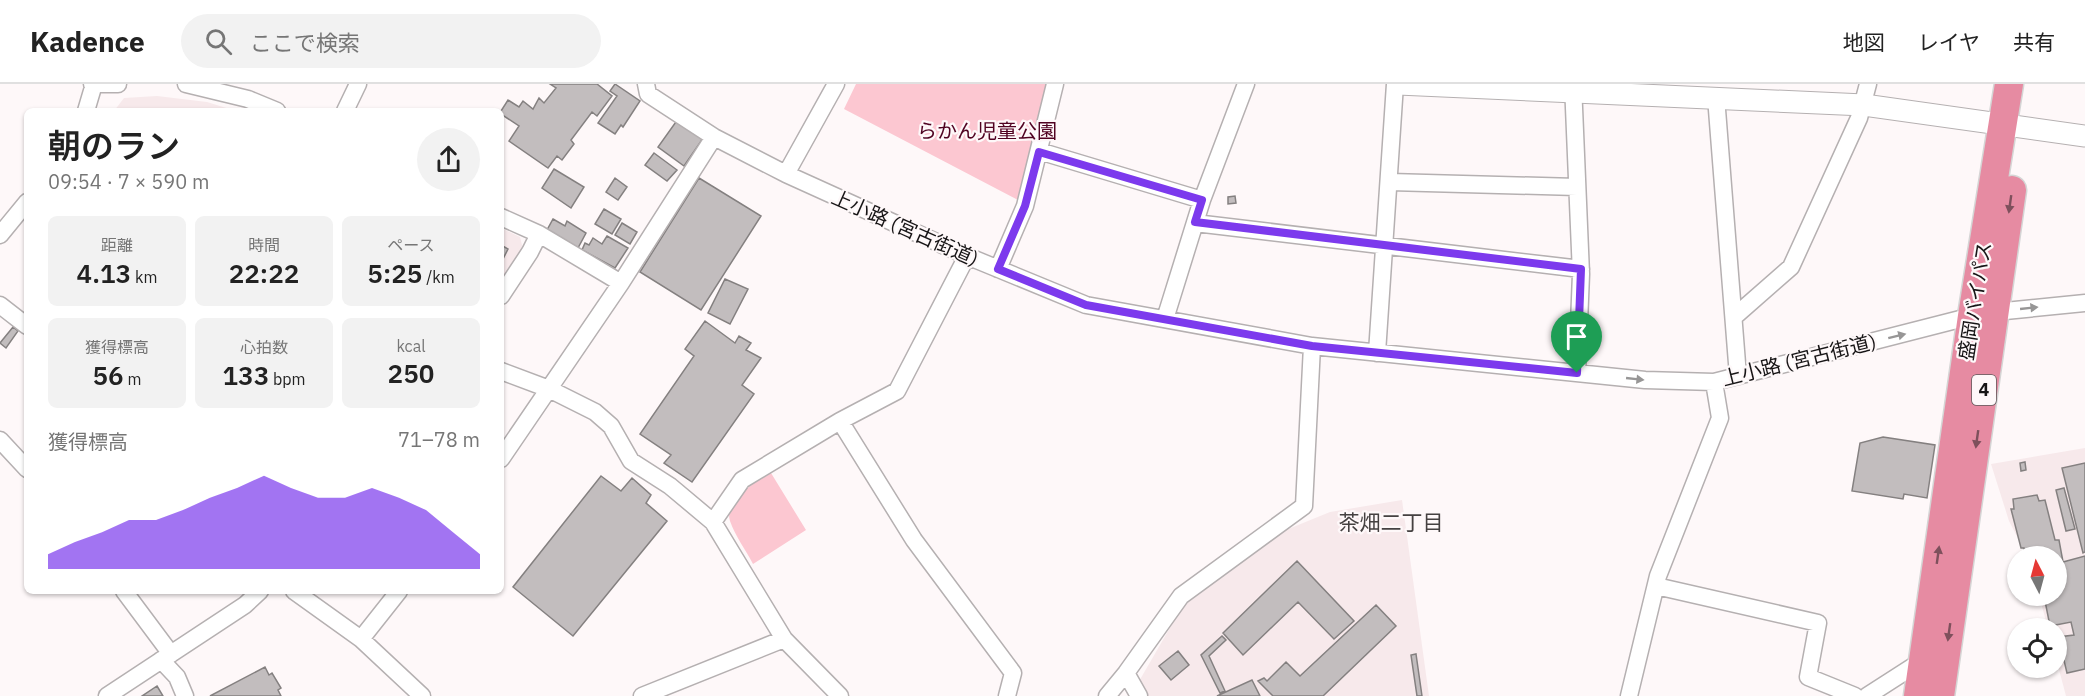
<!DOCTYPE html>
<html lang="ja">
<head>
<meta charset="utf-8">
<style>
	body { margin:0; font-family:"IBM Plex Sans","Noto Sans JP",sans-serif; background:#f2f2f2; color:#222; height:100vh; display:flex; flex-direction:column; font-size:22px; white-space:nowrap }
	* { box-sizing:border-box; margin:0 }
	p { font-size:20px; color:#767676 }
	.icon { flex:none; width:33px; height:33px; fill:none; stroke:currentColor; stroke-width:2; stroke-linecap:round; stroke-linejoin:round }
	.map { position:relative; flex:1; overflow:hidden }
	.side { position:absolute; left:24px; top:24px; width:480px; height:486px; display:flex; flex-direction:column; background:#fff; border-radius:9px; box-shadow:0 2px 4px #0004 }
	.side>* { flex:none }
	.needle { width:39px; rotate:354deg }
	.buttons { position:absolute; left:2007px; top:462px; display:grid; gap:12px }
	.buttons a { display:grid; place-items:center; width:60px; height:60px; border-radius:50%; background:#fff; box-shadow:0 2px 4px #0004; font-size:30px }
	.pin { position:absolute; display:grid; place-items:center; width:51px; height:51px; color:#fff; margin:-62px -26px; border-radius:50% 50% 50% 0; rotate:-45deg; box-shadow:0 0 6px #0007 }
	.pin .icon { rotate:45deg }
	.round { display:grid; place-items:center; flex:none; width:63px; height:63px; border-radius:32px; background:#f2f2f2 }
	.summary { display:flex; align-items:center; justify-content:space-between; height:102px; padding:0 24px }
	h1 { font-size:33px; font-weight:600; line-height:45px }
	.metrics { display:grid; grid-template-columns:repeat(3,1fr); gap:9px; height:102px; padding:6px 24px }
	.metrics div { display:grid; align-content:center; border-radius:9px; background:#f2f2f2; text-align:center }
	.metrics b { font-size:26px; font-weight:600 }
	.metrics small { font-size:16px; font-weight:400 }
	.metrics p { font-size:16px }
	.chart { height:168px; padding:12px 24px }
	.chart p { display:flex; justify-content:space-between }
	.chart svg { width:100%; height:108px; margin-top:6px; fill:#7c3aed; opacity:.7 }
	header { display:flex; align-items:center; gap:36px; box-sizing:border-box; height:84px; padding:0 30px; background:#fff; border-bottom:2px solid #e0e0e0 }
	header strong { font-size:28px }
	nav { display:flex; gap:33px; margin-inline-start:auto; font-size:21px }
	.search { width:420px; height:54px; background:#f2f2f2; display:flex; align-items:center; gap:15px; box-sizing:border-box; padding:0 21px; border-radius:33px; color:#767676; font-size:22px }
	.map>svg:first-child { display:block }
</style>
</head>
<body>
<header>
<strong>Kadence</strong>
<div class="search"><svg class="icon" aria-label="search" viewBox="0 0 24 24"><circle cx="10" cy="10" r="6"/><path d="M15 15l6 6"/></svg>ここで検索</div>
<nav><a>地図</a><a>レイヤ</a><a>共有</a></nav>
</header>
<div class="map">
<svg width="2085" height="612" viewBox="0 0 2085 612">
	<rect width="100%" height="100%" fill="#fef8f9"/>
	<path fill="#f7e9eb" d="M 157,12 L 207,18 L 236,27 L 114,27 L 124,14 Z
		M 501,144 L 520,153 L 523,165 L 501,197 Z
		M 2085,364 L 2085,612 L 2066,612 L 2057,578 L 2056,544 L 2048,544 L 2039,512 L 2056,512 L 2056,472 L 2027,472 L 2009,437 L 1991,380 Z
		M 1402,416 L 1429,612 L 1147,612 L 1138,599 L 1182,523 L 1281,448 L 1330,428 Z"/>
	<path fill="#fcc7d1" d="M 856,0 L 1050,0 L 1020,117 L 844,25 Z
		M 771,389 L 806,446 L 753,480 C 746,466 735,452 730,437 C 723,416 757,397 771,389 Z"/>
	<path fill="#c2bdbe" stroke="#848080" stroke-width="1.5" d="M 550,0 L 597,0 L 612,12 L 597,32 L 592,28 L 571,56 L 574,60 L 562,76 L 557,72 L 548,84 L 509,57 L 519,42 L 501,30 L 501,27 L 508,16 L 519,23 L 523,17 L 533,25 L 539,14 L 544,19 L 556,4 Z
		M 615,0 L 640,17 L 623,43 L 621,41 L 615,50 L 598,39 L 617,12 L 610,7 Z
		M 678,35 L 704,53 L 684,82 L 658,63 Z
		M 654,69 L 677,86 L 667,97 L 645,81 Z
		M 554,85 L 584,103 L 571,124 L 542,104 Z
		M 615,94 L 627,103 L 618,116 L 606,108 Z
		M 699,94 L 761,132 L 701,226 L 640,188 Z
		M 1235,112 L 1236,119 L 1228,120 L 1228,113 Z
		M 604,125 L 621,135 L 612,150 L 595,140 Z
		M 553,135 L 565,142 L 567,137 L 586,149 L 578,164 L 547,146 Z
		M 622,139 L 637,148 L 630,160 L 615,151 Z
		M 607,152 L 628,164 L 615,184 L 582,166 L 585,159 L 589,161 L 593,154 L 602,160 Z
		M 501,161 L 508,165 L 501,179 Z
		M 725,195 L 748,205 L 730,240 L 708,229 Z
		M 705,237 L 735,259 L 739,252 L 751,259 L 746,266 L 761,274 L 742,301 L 754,310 L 692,398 L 664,379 L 671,371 L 640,350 L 694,272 L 685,265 Z
		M 13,243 L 18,247 L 6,264 L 0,259 Z
		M 1883,353 L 1935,361 L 1927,414 L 1904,410 L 1903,415 L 1852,407 L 1860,359 Z
		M 2025,378 L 2026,386 L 2021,387 L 2020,379 Z
		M 2085,379 L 2085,468 L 2083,469 L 2062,384 Z
		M 601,392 L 621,407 L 632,394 L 651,411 L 646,419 L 667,437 L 573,552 L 513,503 Z
		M 2064,404 L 2075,445 L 2066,447 L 2056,406 Z
		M 2037,411 L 2039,417 L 2045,416 L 2055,456 L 2059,456 L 2063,478 L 2085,472 L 2085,585 L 2067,589 L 2063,572 L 2058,570 L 2057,565 L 2060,563 L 2058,553 L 2074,551 L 2071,538 L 2050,542 L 2044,512 L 2056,512 L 2056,472 L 2035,472 L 2035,469 L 2025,471 L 2024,464 L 2021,464 L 2011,425 L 2014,425 L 2013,415 Z
		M 1297,477 L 1354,537 L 1334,555 L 1298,518 L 1243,571 L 1223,549 Z
		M 1376,521 L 1396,542 L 1323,612 L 1273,612 L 1258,597 L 1264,594 L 1267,597 L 1286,578 L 1300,592 Z
		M 1222,552 L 1226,556 L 1209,572 L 1225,607 L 1220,609 L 1201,571 Z
		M 1178,567 L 1189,581 L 1171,596 L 1159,582 Z
		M 1416,570 L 1422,612 L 1417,612 L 1411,571 Z
		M 265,583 L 269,591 L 272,589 L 281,604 L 278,606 L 281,612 L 210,612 Z
		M 1252,596 L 1260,612 L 1217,612 Z
		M 157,602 L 163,612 L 142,612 Z"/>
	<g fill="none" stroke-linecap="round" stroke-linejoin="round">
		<defs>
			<path id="minor" d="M 92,0 L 118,0
				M 186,0 L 248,15 L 277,27
				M 646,0 L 648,10 L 714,53 L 786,90 L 967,172 L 1086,221 L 1312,262 L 1645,296 L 1714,298 L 1972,232 L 1995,228 L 2085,219
				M 1573,0 L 1581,190 L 1577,289
				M 1716,13 L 1738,292
				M 86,27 L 94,0
				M 345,27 L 358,0
				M 1039,67 L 1202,116
				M 786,90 L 836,0
				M 1390,98 L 1577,103
				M 501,133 L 539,150 L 621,199
				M 1195,139 L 1581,185
				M 0,151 L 27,118
				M 998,185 L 1025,122 L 1055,0
				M 501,212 L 530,168 L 539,150
				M 0,221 L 27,242
				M 1734,233 L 1791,183 L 1859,34 L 1868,0
				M 1165,235 L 1202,116 L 1246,0
				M 1377,269 L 1395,0
				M 501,287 L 549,305 L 595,328 L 611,342 L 631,377 L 670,402 L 713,438
				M 840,337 L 914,456 L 1013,589 L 1007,612
				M 0,356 L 27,385
				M 501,375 L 621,199 L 714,53
				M 1656,502 L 1818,539 L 1808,593 L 1855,612
				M 124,507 L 171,570
				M 294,507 L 361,555 L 422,612
				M 361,555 L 399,507
				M 161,576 L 177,593 L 185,612
				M 1126,589 L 1139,612
				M 107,612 L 245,521 L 260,507
				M 642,612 L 784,555
				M 840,612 L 784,555 L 713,438 L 742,396 L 840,337 L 897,307 L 967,172
				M 1107,612 L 1126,589 L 1181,512 L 1304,422 L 1312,262
				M 1629,612 L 1658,492 L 1720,334 L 1714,298
				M 1867,612 L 1923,576"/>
			<path id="tertiary" d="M 1398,0 L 1864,21 L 2085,52"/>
			<path id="trunk" d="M 1918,612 L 1972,232 L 2009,0
				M 1940,612 L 2012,106"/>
		</defs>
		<use href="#minor" stroke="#b5b0b1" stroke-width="19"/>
		<use href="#tertiary" stroke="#b5b0b1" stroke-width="23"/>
		<use href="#trunk" stroke="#d5d5d5" stroke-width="31"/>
		<use href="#minor" stroke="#fff" stroke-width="16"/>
		<use href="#tertiary" stroke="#fff" stroke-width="21"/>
		<use href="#trunk" stroke="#e68ba2" stroke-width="28"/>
	</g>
	<defs><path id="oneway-solid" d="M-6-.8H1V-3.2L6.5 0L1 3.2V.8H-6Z" transform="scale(1.5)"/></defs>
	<g fill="#7e505c">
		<use href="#oneway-solid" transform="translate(2010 120) rotate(98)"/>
		<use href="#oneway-solid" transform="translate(1977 355) rotate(98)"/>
		<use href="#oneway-solid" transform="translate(1938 471) rotate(-82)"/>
		<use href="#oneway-solid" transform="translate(1949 548) rotate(98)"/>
	</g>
	<g fill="#979696">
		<use href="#oneway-solid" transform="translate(2029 224) rotate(-6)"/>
		<use href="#oneway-solid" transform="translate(1897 252) rotate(-14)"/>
		<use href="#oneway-solid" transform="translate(1635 295) rotate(6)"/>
	</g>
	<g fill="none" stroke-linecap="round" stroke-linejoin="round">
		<defs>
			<path id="route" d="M 1039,68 L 1202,116 L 1195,138 L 1581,185 L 1577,289 L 1312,262 L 1086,221 L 998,185 L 1025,122 Z"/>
		</defs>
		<use href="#route" stroke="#fff" stroke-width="12"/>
		<use href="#route" stroke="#7c3aed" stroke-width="8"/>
	</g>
	<g text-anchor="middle" stroke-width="4.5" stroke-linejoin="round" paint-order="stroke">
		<rect fill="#fef8f9" stroke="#5c595a" stroke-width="1.5" x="1972" y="291" width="24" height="30" rx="4.5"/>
		<g font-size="18" font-weight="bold" fill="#171516">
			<text x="1984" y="312">4</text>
		</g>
		<g font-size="20" fill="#500221" stroke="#fef8f9">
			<text x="987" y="54">らかん児童公園</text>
		</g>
		<g font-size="20" fill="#171516" stroke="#fef8f9">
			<text transform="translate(905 144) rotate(24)" y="7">上小路 (宮古街道)</text>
			<text transform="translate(1975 217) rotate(-81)" y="7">盛岡バイパス</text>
			<text transform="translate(1799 276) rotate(-14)" y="7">上小路 (宮古街道)</text>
		</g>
		<g font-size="21" fill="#454141" stroke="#fef8f9">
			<text x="1391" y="446">茶畑二丁目</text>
		</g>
	</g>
</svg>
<div class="buttons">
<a><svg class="needle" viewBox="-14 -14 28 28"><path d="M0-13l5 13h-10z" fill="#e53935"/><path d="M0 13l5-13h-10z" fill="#767676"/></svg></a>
<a><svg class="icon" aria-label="locate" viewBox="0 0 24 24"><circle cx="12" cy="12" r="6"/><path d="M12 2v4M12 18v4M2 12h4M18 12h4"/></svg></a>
</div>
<div class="pin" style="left:1577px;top:289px;background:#1e9e55"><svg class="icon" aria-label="arrive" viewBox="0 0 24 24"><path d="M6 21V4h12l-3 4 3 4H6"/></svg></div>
<section class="side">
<div class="summary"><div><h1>朝のラン</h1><p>09:54 · 7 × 590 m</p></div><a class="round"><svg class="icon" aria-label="share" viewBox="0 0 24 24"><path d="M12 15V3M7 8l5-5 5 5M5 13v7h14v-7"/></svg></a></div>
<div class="metrics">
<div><p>距離</p><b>4.13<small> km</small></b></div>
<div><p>時間</p><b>22:22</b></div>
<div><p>ペース</p><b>5:25<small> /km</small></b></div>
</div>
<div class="metrics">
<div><p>獲得標高</p><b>56<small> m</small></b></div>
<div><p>心拍数</p><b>133<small> bpm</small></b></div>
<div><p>kcal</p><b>250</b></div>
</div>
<div class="chart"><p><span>獲得標高</span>71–78 m</p>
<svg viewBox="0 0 160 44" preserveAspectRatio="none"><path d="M0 44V38L10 33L20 29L30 24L40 24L50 20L60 15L70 11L80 6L90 11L100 15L110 15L120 11L130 15L140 20L150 29L160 38V44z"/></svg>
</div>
</section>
</div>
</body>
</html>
